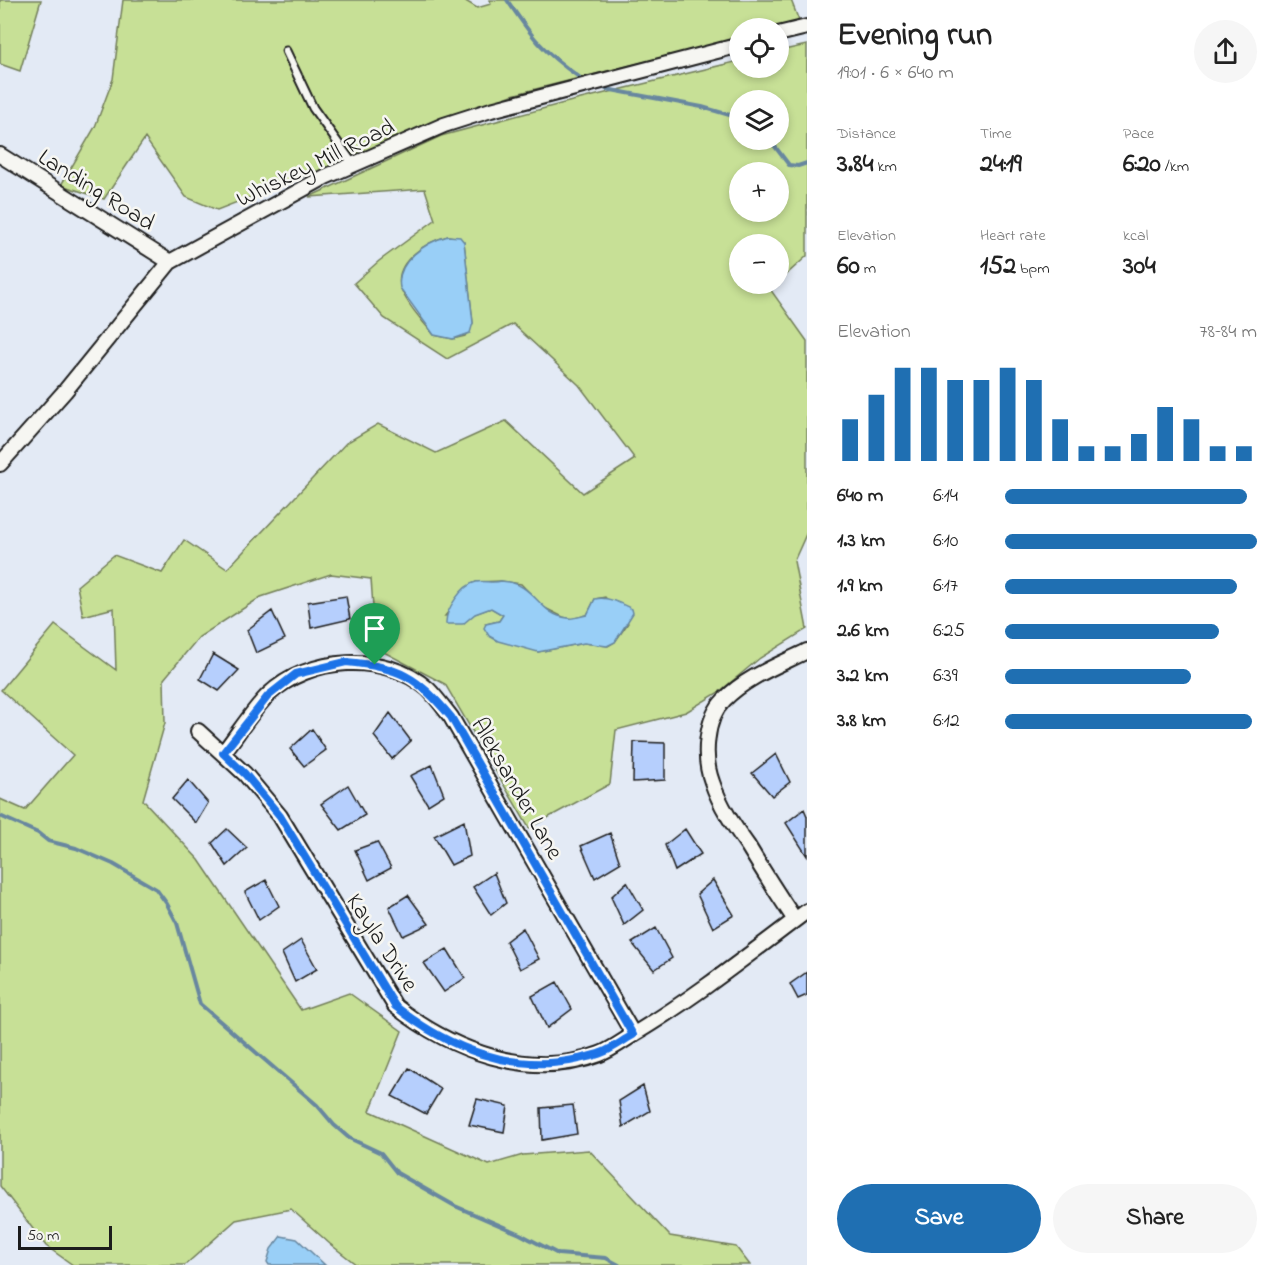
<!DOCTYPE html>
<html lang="en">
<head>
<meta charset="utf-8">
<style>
	body { margin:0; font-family:"Indie Flower",sans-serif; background:#f6f6f6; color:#222; height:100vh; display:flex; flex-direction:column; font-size:22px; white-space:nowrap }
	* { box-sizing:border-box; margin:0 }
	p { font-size:20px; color:#767676 }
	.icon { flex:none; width:33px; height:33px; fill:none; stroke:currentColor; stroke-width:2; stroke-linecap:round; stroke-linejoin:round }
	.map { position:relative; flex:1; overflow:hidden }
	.sheet { display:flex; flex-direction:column; background:#fff; width:480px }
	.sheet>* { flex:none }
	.buttons { position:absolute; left:729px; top:18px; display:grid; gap:12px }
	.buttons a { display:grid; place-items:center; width:60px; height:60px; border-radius:50%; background:#fff; box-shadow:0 3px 9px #0003; font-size:30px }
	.scale { position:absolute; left:18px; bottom:15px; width:94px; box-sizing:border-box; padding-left:6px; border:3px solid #1c1c1c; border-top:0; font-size:16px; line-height:21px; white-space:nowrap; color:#1c1c1c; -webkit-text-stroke:4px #f6f6f2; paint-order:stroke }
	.pin { position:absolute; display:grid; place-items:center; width:51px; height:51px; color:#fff; margin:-62px -26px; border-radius:50% 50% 50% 0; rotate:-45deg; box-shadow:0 0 6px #0007 }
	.pin .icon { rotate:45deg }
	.round { display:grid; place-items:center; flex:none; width:63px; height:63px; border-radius:32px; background:#f6f6f6 }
	.headline { display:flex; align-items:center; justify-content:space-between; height:102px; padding:0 30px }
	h1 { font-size:33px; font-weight:800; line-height:45px }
	.figures { display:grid; grid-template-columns:repeat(3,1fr); gap:9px; height:102px; padding:6px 30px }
	.figures div { display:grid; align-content:center }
	.figures b { font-size:26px; font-weight:800 }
	.figures small { font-size:16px; font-weight:400 }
	.figures p { font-size:16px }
	.chart { height:168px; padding:12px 30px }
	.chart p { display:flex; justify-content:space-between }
	.chart svg { width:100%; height:108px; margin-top:6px; stroke:#1f6fb2; stroke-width:6 }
	.button { display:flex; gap:12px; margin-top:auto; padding:12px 30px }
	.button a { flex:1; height:69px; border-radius:36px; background:#1f6fb2; color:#fff; font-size:24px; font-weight:800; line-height:69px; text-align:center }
	.button a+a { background:#f6f6f6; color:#222 }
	ul { padding:0 30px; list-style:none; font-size:20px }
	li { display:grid; grid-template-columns:96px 72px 1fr; align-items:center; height:45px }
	li i { height:15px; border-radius:8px; background:#1f6fb2 }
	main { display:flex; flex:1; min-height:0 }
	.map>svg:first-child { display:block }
</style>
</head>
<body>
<main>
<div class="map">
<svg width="807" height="1265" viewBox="0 0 807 1265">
	<rect width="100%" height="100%" fill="#e3eaf5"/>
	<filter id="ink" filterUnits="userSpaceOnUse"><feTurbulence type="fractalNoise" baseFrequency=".0167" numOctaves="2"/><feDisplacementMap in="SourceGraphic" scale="12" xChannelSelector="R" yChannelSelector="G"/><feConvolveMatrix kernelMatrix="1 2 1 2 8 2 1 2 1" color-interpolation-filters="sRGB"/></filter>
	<g filter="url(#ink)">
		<path fill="#c7e096" stroke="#727e59" stroke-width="1.5" fill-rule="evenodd" d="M 0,0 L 41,0 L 20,71 L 0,64 Z
			M 123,0 L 464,0 L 477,8 L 491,4 L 490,0 L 791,0 L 799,21 L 773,28 L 740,28 L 739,38 L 512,95 L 217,210 L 186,197 L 145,138 L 104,199 L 61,185 L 95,127 L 113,79 Z
			M 807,45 L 807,256 L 779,281 L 778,244 L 740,244 L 740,284 L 776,284 L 770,289 L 807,341 L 807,532 L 794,561 L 807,629 L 760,658 L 719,692 L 686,712 L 616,730 L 610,784 L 529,828 L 445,684 L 376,648 L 371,579 L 331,574 L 261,597 L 199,637 L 164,679 L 165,723 L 143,800 L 199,860 L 301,1010 L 349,993 L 402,1031 L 370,1111 L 489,1165 L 523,1155 L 589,1150 L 670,1236 L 736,1247 L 750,1265 L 357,1265 L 330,1244 L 291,1209 L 236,1220 L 185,1265 L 73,1265 L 46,1246 L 0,1186 L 0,799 L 25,810 L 73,755 L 1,690 L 55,625 L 116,670 L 114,608 L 83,616 L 77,586 L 114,555 L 162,573 L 184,540 L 227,569 L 346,443 L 378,424 L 436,453 L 506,421 L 583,493 L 635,459 L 579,385 L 513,324 L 447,359 L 384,318 L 354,283 L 379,261 L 435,220 L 425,189 L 309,197 L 441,136 L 564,103 L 739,61 L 740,68 L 778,68 L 779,51 ZM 740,100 L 778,100 L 778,140 L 740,140 ZM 740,172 L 778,172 L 778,212 L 740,212 ZM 448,236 L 460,238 L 464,242 L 473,323 L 465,336 L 453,339 L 434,335 C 425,325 402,298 400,285 C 395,261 428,241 448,236 ZM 501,581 L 521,584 L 543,607 L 563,617 L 571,619 L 587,615 L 595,599 L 605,597 L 628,623 L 615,642 L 608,646 L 584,643 L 538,652 L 486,624 L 499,621 L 503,615 L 491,608 L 474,614 L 445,616 L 468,587 L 476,582 Z"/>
		<path fill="#99cff7" stroke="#67879f" stroke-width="1.5" d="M 448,236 L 460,237 L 464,242 L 473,323 L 470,333 L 453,339 L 434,335 L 400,288 C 395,262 426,242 448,236 Z
			M 501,581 C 536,582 537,615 568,618 C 574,619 581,616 587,615 L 595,599 C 608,596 620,603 632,609 L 633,613 L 615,642 L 607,646 L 584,643 L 538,652 L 498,641 L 489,636 L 484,628 L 486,624 L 499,621 L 503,615 L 491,608 L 475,614 L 463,624 L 446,624 C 445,610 462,585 476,582 C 484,580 493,584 501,581 Z
			M 281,1236 L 297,1239 L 325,1265 L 269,1265 L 267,1262 L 271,1249 Z"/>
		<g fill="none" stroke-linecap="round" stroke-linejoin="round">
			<path stroke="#67879f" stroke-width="4" d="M 507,0 C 532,37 542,51 579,77
				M 606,89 L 702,107 L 740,118
				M 770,140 L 789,165 L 798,166 L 807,163
				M 0,816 L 38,833 L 48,841 L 76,848 L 113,864 L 156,889 L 167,904 L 177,923 L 200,1004 L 317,1105 L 334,1125 L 349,1138 L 381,1153 L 397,1173 L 455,1206 L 520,1234 L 558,1254 L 606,1258 L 619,1265"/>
		</g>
		<path fill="#b6cffd" stroke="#1c1c1c" stroke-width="1.5" d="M 346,596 L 350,619 L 311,628 L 308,602 Z
			M 272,611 L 285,639 L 256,653 L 247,630 Z
			M 213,654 L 239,670 L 219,691 L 200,679 Z
			M 390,713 L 411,741 L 392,759 L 374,736 Z
			M 312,729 L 326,750 L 304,766 L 290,749 Z
			M 634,742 L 665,743 L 665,780 L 633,782 Z
			M 776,754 L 790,782 L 772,796 L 752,773 Z
			M 432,765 L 444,795 L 428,805 L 410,776 Z
			M 188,780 L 208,803 L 196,823 L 172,799 Z
			M 348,785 L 365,815 L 341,830 L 321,804 Z
			M 804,809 L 807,816 L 807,856 L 786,823 Z
			M 464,821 L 470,856 L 451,865 L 434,836 Z
			M 227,829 L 247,848 L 227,866 L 212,843 Z
			M 685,829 L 701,854 L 675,871 L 665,845 Z
			M 610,833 L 620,863 L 595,878 L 581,846 Z
			M 377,842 L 391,868 L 369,880 L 355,850 Z
			M 494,873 L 506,903 L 491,915 L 473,887 Z
			M 266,880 L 279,906 L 259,920 L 245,892 Z
			M 713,880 L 734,915 L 713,928 L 697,894 Z
			M 627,882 L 643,910 L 624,925 L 611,897 Z
			M 408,895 L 429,924 L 403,936 L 389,907 Z
			M 523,928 L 539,959 L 520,969 L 506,941 Z
			M 656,928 L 672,958 L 654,970 L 632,943 Z
			M 301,940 L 317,969 L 295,982 L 282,953 Z
			M 447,949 L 465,978 L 444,992 L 424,963 Z
			M 807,972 L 807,995 L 798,999 L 790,984 Z
			M 557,982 L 572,1009 L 547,1028 L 532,996 Z
			M 409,1068 L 441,1089 L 426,1114 L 392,1096 Z
			M 643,1086 L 650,1111 L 623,1127 L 619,1101 Z
			M 477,1099 L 508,1106 L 504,1132 L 469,1125 Z
			M 573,1105 L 577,1134 L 542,1140 L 541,1108 Z"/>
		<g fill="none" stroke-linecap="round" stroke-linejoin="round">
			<defs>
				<path id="lane" d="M 286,51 L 313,108 L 353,164"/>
				<path id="street" d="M 778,34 L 807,27
					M 0,155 L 170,262
					M 0,464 L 65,391 L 170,262 L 325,177 L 444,125 L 491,110 L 740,45
					M 198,731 L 245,774 L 280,816 L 395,1006 C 451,1050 529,1081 600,1054 C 613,1049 627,1038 639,1031 C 698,995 752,952 807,911
					M 223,753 C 238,734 251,712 268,695 C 309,656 384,651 428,689 C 436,697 444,708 451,717 L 633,1034
					M 795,920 C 779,896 763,871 748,846 C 734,826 720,806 712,782 C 703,758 705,719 724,700 C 746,677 779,665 807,651"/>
			</defs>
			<use href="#lane" stroke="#1c1c1c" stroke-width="11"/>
			<use href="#street" stroke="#1c1c1c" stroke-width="18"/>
			<use href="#lane" stroke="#f6f6f2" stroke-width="7"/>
			<use href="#street" stroke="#f6f6f2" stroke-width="14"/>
		</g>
	</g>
	<g fill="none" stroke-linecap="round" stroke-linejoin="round" filter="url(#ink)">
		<defs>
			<path id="route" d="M 346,662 C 400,667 416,676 451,717 L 633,1035 C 622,1041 612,1049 601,1053 C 594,1056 586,1057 579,1059 C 512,1074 447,1048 395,1006 L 280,816 L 245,774 L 223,753 L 268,696 L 296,674 Z"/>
		</defs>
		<use href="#route" stroke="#fff" stroke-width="12"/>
		<use href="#route" stroke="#1a73e8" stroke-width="8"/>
	</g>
	<g text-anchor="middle" stroke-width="5" stroke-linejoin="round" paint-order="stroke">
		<g font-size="24" fill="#1c1c1c" stroke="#f6f6f2">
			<text transform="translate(315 162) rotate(-26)" y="8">Whiskey Mill Road</text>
			<text transform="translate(97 189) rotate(32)" y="8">Landing Road</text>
			<text transform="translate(518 788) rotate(60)" y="8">Aleksander Lane</text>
			<text transform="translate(383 942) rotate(57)" y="8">Kayla Drive</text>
		</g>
	</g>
</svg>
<div class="buttons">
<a><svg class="icon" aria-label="locate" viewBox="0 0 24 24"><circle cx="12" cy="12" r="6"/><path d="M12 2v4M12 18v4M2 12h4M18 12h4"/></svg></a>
<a><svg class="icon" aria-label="layers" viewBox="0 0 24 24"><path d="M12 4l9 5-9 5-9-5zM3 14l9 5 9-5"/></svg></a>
<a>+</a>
<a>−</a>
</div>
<div class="scale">50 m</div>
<div class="pin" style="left:375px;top:665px;background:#1e9e55"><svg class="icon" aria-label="arrive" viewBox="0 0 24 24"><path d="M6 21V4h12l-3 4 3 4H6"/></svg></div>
</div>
<section class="sheet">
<div class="headline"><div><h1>Evening run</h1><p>19:01 · 6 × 640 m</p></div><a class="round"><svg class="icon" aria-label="share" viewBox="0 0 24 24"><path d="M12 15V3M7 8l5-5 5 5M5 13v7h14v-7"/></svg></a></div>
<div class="figures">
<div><p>Distance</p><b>3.84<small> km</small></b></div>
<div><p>Time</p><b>24:19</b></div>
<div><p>Pace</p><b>6:20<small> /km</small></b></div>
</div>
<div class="figures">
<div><p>Elevation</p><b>60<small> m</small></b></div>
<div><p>Heart rate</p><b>152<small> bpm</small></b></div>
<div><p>kcal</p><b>304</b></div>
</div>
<div class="chart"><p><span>Elevation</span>78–84 m</p>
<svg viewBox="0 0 160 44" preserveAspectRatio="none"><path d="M5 44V27M15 44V17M25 44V6M35 44V6M45 44V11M55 44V11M65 44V6M75 44V11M85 44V27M95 44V38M105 44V38M115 44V33M125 44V22M135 44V27M145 44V38M155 44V38"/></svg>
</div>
<ul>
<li><b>640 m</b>6:14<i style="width:96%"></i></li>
<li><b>1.3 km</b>6:10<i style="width:100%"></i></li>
<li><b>1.9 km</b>6:17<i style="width:92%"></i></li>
<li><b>2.6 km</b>6:25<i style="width:85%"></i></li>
<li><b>3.2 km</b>6:39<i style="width:74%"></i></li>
<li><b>3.8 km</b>6:12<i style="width:98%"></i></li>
</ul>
<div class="button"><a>Save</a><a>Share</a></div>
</section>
</main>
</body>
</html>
